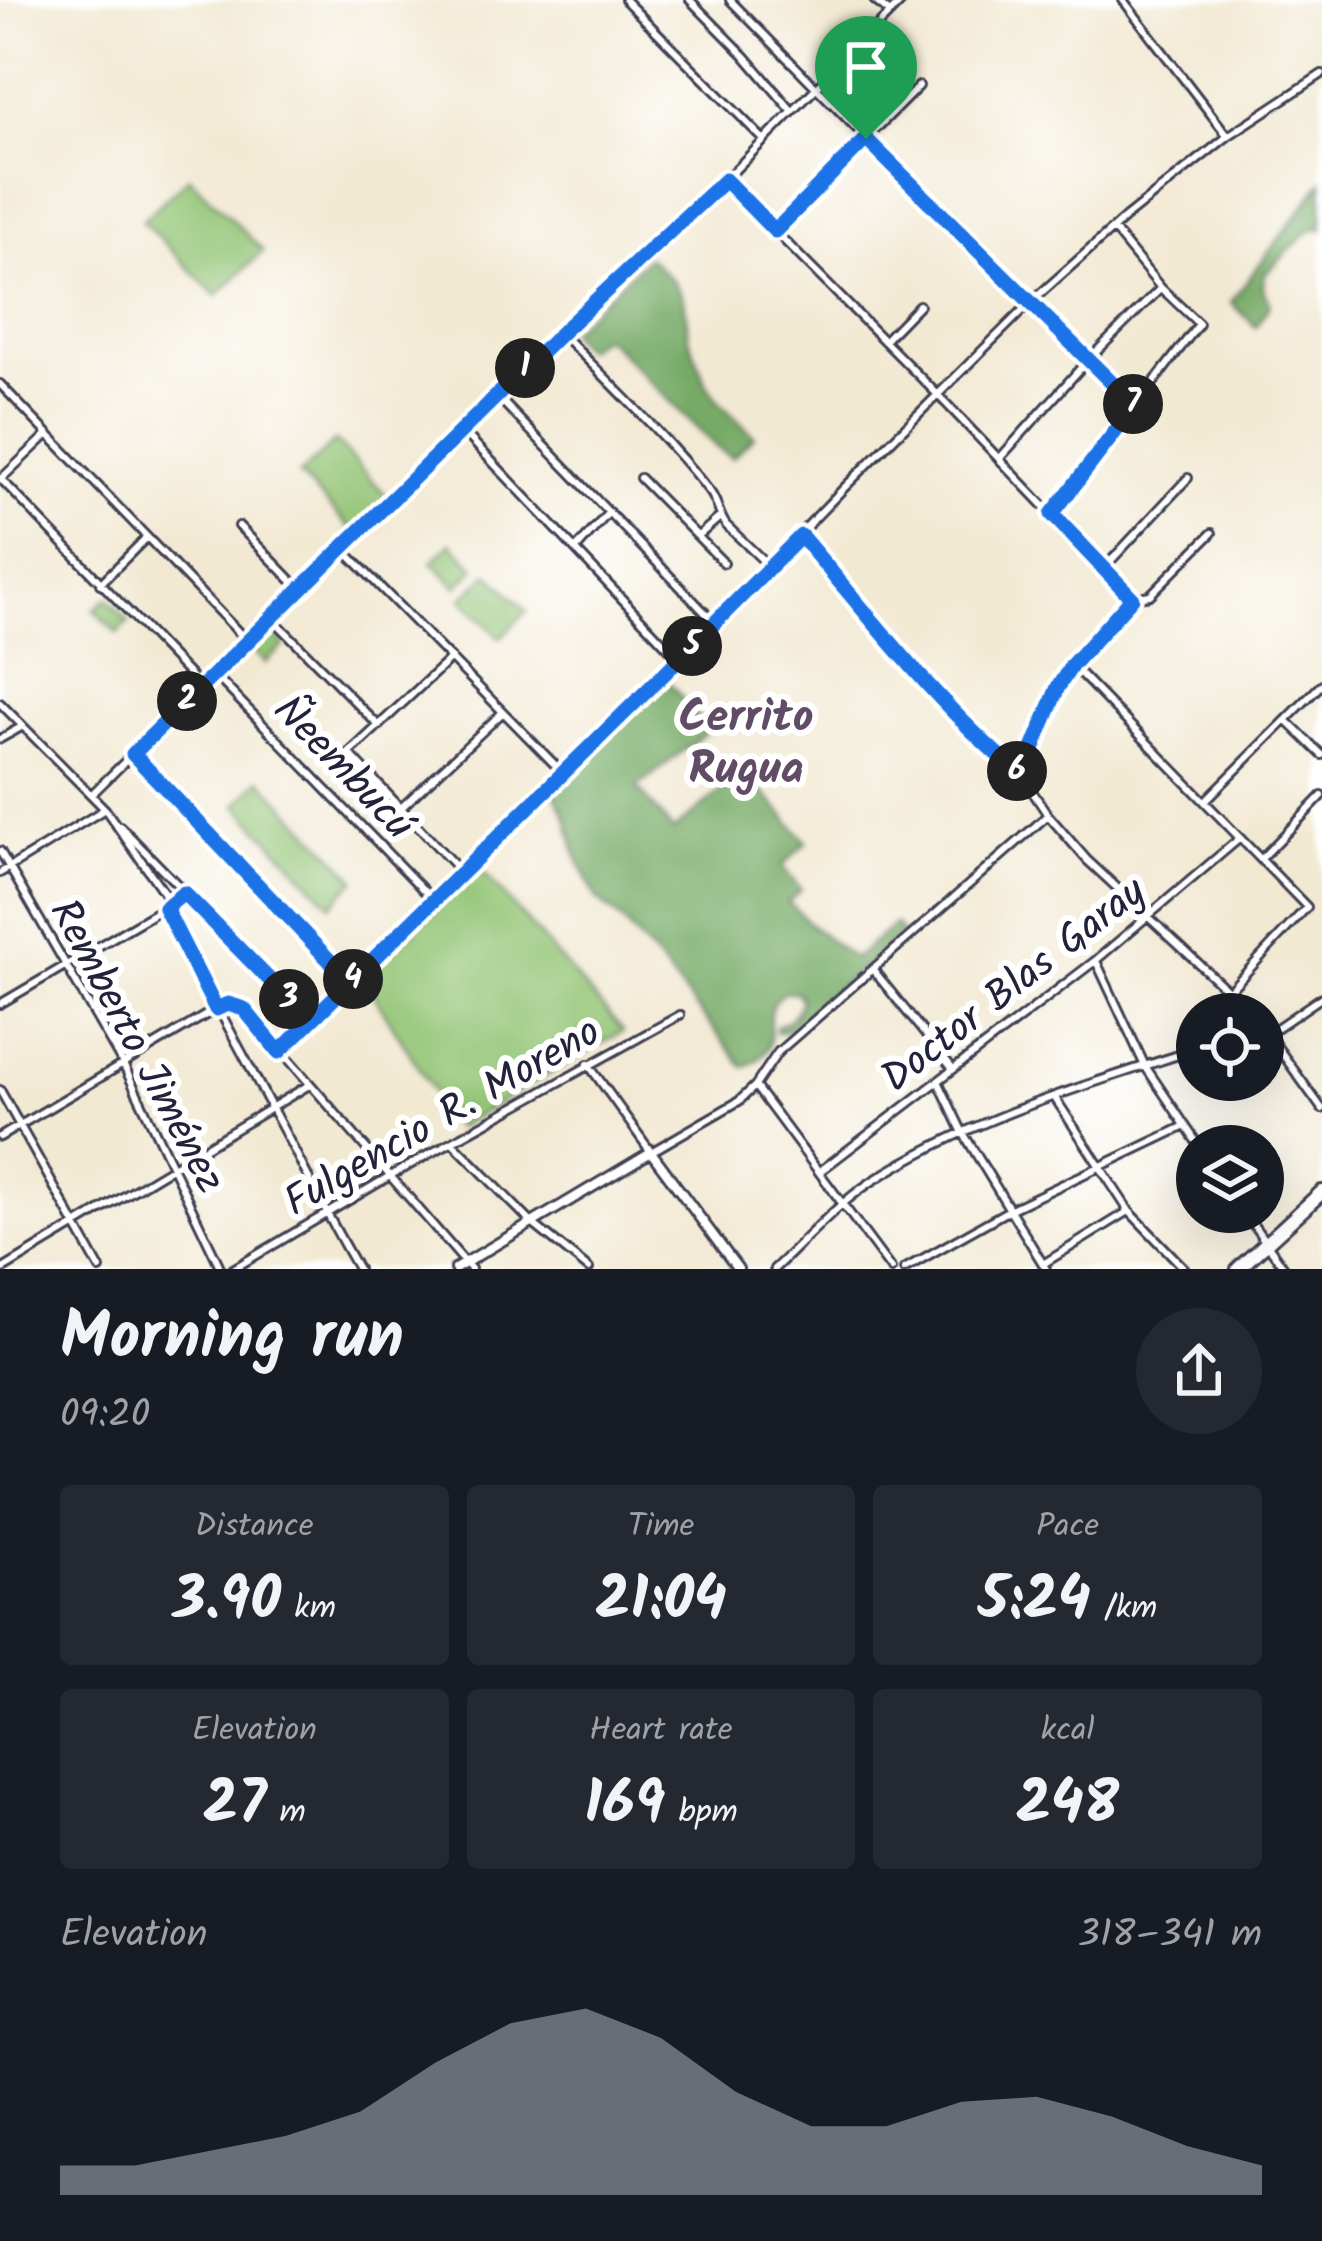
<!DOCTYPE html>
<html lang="en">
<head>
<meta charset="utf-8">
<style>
	body { margin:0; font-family:Kalam,sans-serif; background:#242831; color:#f1f3f6; height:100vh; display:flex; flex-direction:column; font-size:45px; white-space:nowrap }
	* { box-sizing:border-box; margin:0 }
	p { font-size:39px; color:#9ea1a6 }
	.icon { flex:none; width:66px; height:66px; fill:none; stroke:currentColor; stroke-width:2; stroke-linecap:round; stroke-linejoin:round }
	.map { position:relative; height:1269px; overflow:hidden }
	.side { display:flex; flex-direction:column; background:#171b24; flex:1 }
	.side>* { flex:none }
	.fabs { position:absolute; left:1176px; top:993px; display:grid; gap:24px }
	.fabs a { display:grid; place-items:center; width:108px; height:108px; border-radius:50%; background:#171b24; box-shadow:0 12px 48px #0002; font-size:60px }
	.pin { position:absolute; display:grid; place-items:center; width:102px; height:102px; color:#fff; margin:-123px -51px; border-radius:50% 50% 50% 0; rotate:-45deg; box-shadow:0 0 12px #0007 }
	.pin .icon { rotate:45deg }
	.km { position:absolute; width:60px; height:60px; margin:-30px; border-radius:50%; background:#222; color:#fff; font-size:33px; line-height:60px; text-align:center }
	.round { display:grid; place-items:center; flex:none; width:126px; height:126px; border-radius:63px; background:#242831 }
	.head { display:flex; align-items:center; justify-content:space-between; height:204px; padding:0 60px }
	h1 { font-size:66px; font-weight:600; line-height:90px }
	.metrics { display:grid; grid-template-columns:repeat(3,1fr); gap:18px; height:204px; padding:12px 60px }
	.metrics div { display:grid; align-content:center; border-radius:12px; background:#242831; text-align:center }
	.metrics b { font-size:60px; font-weight:600 }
	.metrics small { font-size:33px; font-weight:400 }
	.metrics p { font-size:33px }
	.chart { height:336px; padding:24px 60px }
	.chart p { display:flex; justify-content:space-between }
	.chart svg { width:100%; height:216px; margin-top:12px; fill:#8c9099; opacity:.7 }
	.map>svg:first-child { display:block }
</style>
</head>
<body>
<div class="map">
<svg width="1322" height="1269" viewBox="0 0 1322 1269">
	<rect width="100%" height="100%" fill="#fff"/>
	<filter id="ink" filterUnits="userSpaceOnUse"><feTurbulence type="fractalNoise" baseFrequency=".00833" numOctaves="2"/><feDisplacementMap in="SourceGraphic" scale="24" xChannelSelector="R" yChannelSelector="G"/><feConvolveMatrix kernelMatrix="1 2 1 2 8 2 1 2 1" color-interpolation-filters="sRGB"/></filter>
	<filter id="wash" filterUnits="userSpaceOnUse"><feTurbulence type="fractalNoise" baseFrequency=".004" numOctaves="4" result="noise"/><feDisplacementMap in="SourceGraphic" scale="48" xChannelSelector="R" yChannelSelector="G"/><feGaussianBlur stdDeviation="2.7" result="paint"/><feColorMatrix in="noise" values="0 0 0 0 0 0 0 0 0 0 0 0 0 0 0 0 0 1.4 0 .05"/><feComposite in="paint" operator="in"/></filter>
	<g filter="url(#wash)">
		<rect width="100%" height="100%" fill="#f2e9d3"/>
		<path fill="#93c474" stroke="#5a7358" stroke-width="3" d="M 189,177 L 263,251 L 217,296 L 142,221 Z
			M 335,441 L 389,498 L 355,533 L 299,475 Z
			M 451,543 L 476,568 L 457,587 L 432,562 Z
			M 489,573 L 527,611 L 500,638 L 462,599 Z
			M 107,598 L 129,622 L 117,633 L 94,610 Z
			M 271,630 L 285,645 L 265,663 L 251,648 Z
			M 260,779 L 356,879 L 331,905 L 237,805 Z
			M 479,867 L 623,1031 L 456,1128 L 364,979 Z"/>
		<path fill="#76aa66" stroke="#4c6650" stroke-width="3" d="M 1322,182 L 1322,230 L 1319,228 L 1308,232 L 1264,275 L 1263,287 L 1270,304 L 1256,327 L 1231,302 Z
			M 648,257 L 674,282 L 684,299 L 689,338 L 705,381 L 717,400 L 754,436 L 732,458 L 716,447 L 606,338 L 598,339 L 584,350 L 568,332 Z
			M 665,678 L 709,730 L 637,787 L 673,831 L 745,771 L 807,842 L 782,866 L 801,890 L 788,902 L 812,926 L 854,959 L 895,924 L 903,933 L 786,1032 L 776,1032 L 777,1026 C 790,1022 797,1014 801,1001 L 798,993 L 786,991 C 748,1015 796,1045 744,1067 L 659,962 L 621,920 L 596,898 L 576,855 L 567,818 L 553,792 Z"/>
	</g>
	<g filter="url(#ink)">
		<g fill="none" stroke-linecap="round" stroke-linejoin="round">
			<defs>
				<path id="street" d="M 625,0 L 764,140
					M 690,0 L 745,56 L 792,111
					M 730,0 L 979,253 L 1135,406
					M 874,0 L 890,13
					M 1123,0 L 1227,135
					M 725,181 L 939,396 L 1132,598 L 1072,665 L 1058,687 L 1022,776
					M 775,231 L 919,86
					M 561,333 C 612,385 665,435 710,492 C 718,502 718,514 726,525 L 770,567
					M 884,341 L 919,305
					M 0,384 L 247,641
					M 497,396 L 715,623
					M 463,431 L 679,659
					M 999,459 L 1088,360 L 1161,288
					M 0,478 L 201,687
					M 640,478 L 724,563
					M 1,479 L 48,434
					M 1052,514 L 1199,324 L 1161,288 L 1113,229
					M 239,526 L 299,588
					M 698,536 L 720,517
					M 801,536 L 946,706 L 981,741 L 1022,776 L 1048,815 L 1087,860 L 1253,1014
					M 342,548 L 563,773
					M 577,548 L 609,512
					M 1105,567 L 1188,478
					M 100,584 L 147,537
					M 1132,598 L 1150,595 L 1212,533
					M 272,618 L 379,726
					M 451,658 L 349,753 L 461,872
					M 1072,665 L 1307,907 L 1230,990
					M 214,674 L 433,900
					M 0,703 L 105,809 L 167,897 L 165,907 C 199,974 235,1039 270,1105 C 300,1159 326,1215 358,1269
					M 1286,720 L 1322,755
					M 0,739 L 23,726
					M 133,754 L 349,982
					M 91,795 L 563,331 L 725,180 L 903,0
					M 1206,800 L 1322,684
					M 401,808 L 502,713
					M 120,826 L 311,1021
					M 0,851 L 123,1064 L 221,1269
					M 1262,858 L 1322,796
					M 0,873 L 105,809
					M 1096,961 L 1145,1066 L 1199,1146
					M 874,971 L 953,1069
					M 0,1004 L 165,907 L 184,893
					M 1263,1027 L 1322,1109
					M 1268,1034 L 1322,997
					M 279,1052 L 679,659 L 844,488 L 1032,301 L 1126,217 L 1228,136 L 1322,74
					M 588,1064 L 651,1152 L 739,1101 L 755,1086 L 778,1052 L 1048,815
					M 938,1081 L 962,1131 L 1046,1269
					M 755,1086 L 891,1269
					M 0,1090 L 100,1269
					M 1055,1098 L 1129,1211 L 1185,1269
					M 0,1137 L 216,1009 C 228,1004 234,1003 245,1009 L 471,1269
					M 453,1143 L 532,1223 L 589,1269
					M 819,1172 L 1095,961 L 1240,838
					M 1244,1212 L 1285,1269
					M 1043,1264 L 1129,1211
					M 3,1269 L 309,1085
					M 233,1269 L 390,1176 L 680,1015
					M 774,1269 C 805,1240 835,1206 871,1182 C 970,1118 1086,1085 1197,1049
					M 904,1269 L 1011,1209 L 1185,1126"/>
				<path id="secondary" d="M 455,1269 L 651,1152 L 738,1269"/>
				<path id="highway" d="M 1238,1269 L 1322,1192"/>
			</defs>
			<use href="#street" stroke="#414052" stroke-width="12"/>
			<use href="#secondary" stroke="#414052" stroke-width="14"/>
			<use href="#highway" stroke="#414052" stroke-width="18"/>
			<use href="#street" stroke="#fff" stroke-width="6"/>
			<use href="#secondary" stroke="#fff" stroke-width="8"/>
			<use href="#highway" stroke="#fff" stroke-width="12"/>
		</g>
	</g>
	<g fill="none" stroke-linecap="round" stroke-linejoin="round" filter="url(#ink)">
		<defs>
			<path id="route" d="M 866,139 L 775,231 L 725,180 L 563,331 L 133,754 L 350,982 L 310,1021 L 184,893 L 165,908 L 216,1009 L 228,1004 L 244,1009 L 279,1052 L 662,676 L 801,536 C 872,619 938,706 1022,776 L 1058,687 L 1072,665 L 1132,598 L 1052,514 L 1135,406 L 866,139"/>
		</defs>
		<use href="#route" stroke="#fff" stroke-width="24"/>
		<use href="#route" stroke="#1a73e8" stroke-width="15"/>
	</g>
	<g text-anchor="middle" stroke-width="12" stroke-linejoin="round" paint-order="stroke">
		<g font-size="42" fill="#22223b" stroke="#fff">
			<text transform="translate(345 766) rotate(46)" y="15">Ñeembucú</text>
			<text transform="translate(1012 983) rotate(-38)" y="15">Doctor Blas Garay</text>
			<text transform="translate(139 1045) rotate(62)" y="15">Remberto Jiménez</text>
			<text transform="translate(441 1115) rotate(-30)" y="15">Fulgencio R. Moreno</text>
		</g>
		<g font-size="45" font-weight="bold" fill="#604c64" stroke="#fff">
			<text x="746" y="731">Cerrito<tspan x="746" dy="52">Rugua</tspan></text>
		</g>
	</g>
</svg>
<div class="fabs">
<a><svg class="icon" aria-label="locate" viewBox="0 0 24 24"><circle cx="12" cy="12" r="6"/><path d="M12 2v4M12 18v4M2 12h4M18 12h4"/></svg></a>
<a><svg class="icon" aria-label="layers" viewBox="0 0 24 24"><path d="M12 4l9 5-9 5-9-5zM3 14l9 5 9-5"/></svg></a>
</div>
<div class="pin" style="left:866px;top:139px;background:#1e9e55"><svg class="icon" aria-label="arrive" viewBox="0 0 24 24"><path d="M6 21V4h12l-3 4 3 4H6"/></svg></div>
<b class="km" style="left:525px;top:368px">1</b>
<b class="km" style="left:187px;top:701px">2</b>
<b class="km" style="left:289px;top:999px">3</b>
<b class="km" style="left:353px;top:979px">4</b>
<b class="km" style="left:692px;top:646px">5</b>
<b class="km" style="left:1017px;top:771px">6</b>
<b class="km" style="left:1133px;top:404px">7</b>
</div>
<section class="side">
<div class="head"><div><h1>Morning run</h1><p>09:20</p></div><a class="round"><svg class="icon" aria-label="share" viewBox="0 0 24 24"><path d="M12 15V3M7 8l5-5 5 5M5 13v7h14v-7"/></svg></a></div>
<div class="metrics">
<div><p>Distance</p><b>3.90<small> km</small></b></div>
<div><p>Time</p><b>21:04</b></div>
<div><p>Pace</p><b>5:24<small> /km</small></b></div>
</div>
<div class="metrics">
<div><p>Elevation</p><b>27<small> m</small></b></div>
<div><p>Heart rate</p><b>169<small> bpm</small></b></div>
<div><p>kcal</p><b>248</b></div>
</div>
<div class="chart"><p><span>Elevation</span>318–341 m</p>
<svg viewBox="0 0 160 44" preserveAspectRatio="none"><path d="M0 44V38L10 38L20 35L30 32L40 27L50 17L60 9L70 6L80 12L90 23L100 30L110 30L120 25L130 24L140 28L150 34L160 38V44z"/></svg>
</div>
</section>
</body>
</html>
